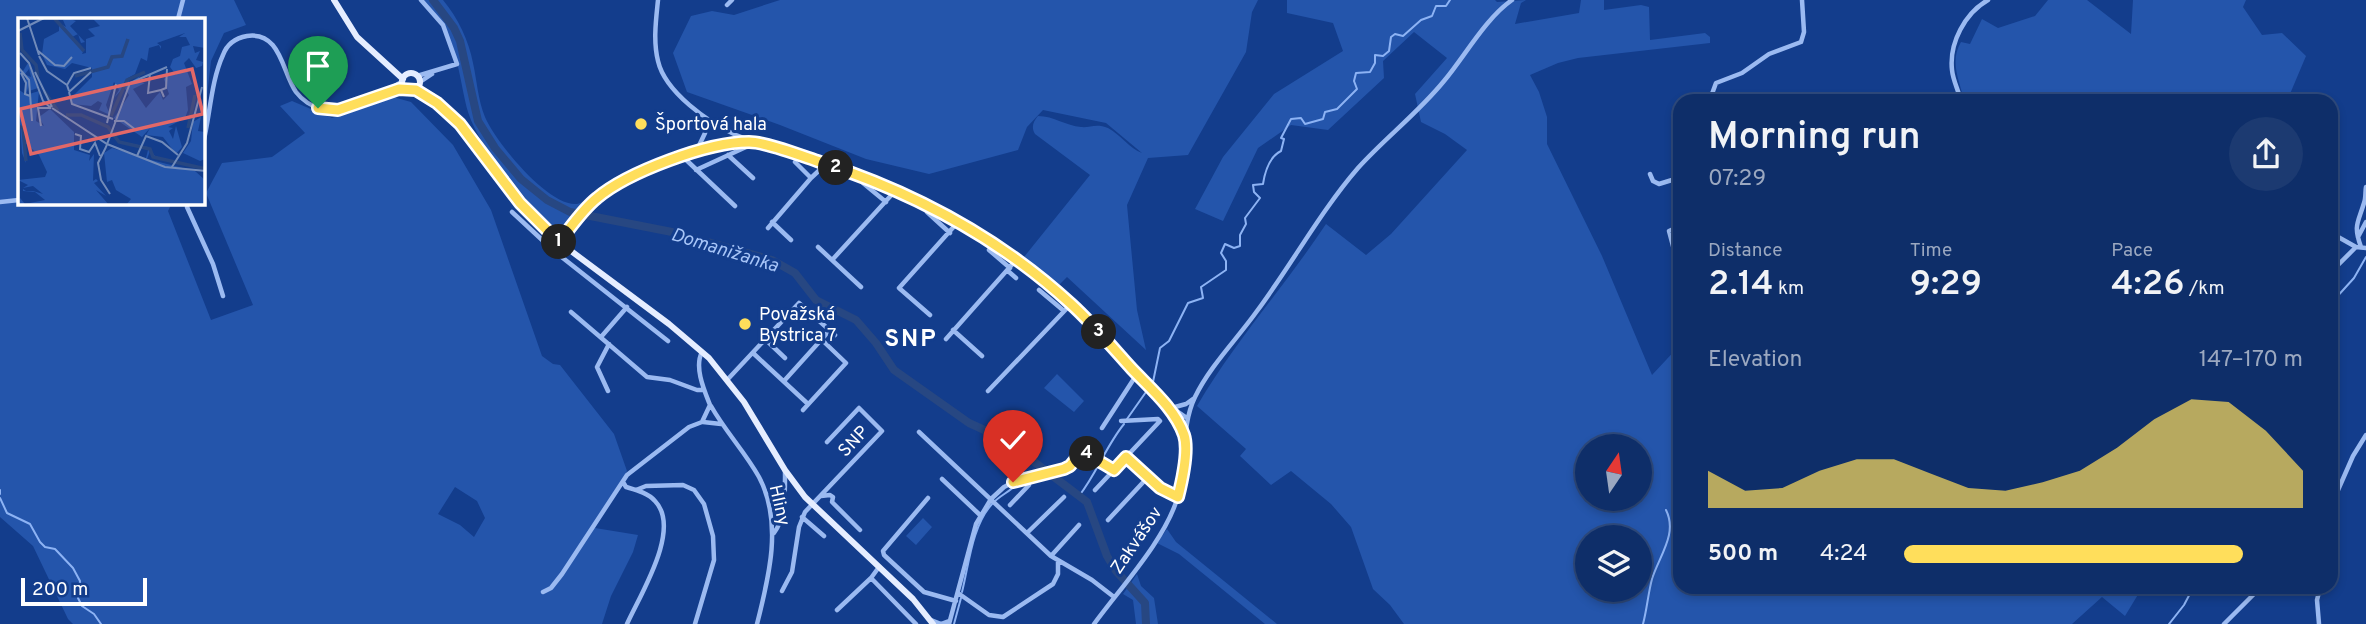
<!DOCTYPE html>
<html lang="en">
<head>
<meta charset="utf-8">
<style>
	body { margin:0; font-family:Overpass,sans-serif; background:#1c3a71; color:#f1f3f6; height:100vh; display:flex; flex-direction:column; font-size:26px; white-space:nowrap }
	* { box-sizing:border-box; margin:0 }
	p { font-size:23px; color:#9ba8c0 }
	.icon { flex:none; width:38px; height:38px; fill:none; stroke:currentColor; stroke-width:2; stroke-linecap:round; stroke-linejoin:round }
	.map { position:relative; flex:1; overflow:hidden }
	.drawer { position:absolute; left:1673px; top:94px; width:665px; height:500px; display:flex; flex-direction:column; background:#0e2e69; border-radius:21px; box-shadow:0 4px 10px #0003,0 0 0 2px #2e4a7d }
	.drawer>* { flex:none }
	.needle { width:46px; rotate:13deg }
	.tools { position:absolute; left:1575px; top:434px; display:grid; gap:14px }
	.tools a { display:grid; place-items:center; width:77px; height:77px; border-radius:50%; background:#0e2e69; box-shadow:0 4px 10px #0003,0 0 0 2px #2e4a7d; font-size:35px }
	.scale { position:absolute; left:21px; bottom:18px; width:126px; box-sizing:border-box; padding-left:7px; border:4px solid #fff; border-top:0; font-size:19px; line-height:24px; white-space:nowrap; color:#fff; -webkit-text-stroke:5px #133d8c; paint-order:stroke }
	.pin { position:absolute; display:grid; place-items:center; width:60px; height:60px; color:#fff; margin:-72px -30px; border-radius:50% 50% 50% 0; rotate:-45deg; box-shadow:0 0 7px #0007 }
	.pin .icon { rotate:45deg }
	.km { position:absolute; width:35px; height:35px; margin:-18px; border-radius:50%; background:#222; color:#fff; font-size:19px; line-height:35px; text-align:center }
	.round { display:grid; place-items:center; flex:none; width:74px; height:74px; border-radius:37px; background:#1c3a71 }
	.summary { display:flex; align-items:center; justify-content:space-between; height:119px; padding:0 35px }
	h1 { font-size:38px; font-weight:600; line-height:52px }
	.figures { display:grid; grid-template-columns:repeat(3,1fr); gap:10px; height:119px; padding:7px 35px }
	.figures div { display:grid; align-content:center }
	.figures b { font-size:35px; font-weight:600 }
	.figures small { font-size:19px; font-weight:400 }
	.figures p { font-size:19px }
	.chart { height:196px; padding:14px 35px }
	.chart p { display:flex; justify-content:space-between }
	.chart svg { width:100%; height:126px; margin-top:7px; fill:#ffde5b; opacity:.7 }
	ul { padding:0 35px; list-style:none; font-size:23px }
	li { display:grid; grid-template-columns:112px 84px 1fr; align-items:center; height:52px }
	li i { height:18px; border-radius:9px; background:#ffde5b }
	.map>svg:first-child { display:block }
</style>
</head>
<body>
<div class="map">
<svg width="2366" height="624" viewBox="0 0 2366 624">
	<rect width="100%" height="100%" fill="#133d8c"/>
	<path fill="#2455ab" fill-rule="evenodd" d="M 0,0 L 234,0 L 246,25 L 224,33 L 211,61 L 203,131 L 203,19 L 19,19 L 19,203 L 172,203 L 168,211 L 211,320 L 253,305 L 206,193 L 222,163 L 272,157 L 305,133 L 280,106 L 292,101 L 332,118 L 393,97 L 411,102 L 453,145 L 491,210 L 542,356 L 553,364 L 560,365 L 614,434 L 627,471 L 595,528 L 638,535 L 633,552 L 611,596 L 602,624 L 73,624 L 68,619 L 33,546 L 0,517 ZM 455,487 L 477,501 L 485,518 L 474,537 L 460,525 L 438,514 Z
		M 421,0 L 443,0 C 458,18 469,41 473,63 C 477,81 478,100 485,117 C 495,141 548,207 577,204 C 582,203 588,199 592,198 C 580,208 571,226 555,228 C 526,201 480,150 468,112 C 461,87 458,52 445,29 C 439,19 429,9 421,0 Z
		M 780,0 L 1258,0 L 1252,12 L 1246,52 L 1188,155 L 1148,158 L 1127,205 L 1137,310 L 1146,350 L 1067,277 L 1059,285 L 1024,257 L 1090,175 L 1035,134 C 1031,127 1033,122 1038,116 C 1054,116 1066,126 1081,127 C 1090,128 1096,123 1108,128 C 1120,134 1130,149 1142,153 L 1106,123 L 1043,110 L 1027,127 L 1018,150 L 929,174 L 866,159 L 780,125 L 687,92 L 673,53 L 691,16 L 712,11 L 734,15 Z
		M 1287,0 L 1495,0 L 1497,2 L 1526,0 L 1521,3 L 1515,24 L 1579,13 L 1581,0 L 1604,0 L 1604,10 L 1641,5 L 1649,7 L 1650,40 L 1705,33 L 1710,37 L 1710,43 L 1578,58 L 1558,63 L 1530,75 L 1539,92 L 1547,117 L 1547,144 L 1602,256 L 1652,375 L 1680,345 L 1680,588 L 2142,588 L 2125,616 L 2102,597 L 2072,624 L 1404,624 L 1390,605 L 1373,589 L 1351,527 L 1331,504 L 1291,471 L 1271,485 L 1240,456 L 1246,449 L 1197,406 C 1235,341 1285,286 1326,224 L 1366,255 L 1391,234 L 1467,150 L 1445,134 L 1421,122 L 1415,94 L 1447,58 L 1414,32 L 1383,61 L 1384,78 L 1328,130 L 1291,125 L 1258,148 L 1223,221 L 1195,209 L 1223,157 L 1274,94 L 1343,51 L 1333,23 L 1287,13 ZM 1587,446 L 1640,446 L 1640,499 L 1587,499 ZM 1587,537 L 1640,537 L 1640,590 L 1587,590 Z
		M 2048,0 L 2087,0 L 2131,34 L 2133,0 L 2246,0 L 2243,7 L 2262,35 L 2282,33 L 2306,56 L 2287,101 L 1964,101 C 1960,81 1949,62 1961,42 L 1970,44 L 1982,19 L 1998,28 L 2035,16 Z
		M 1057,374 L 1084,401 L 1074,412 L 1044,388 Z
		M 923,518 L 932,527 L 916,545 L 906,536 Z
		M 1167,529 L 1176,542 L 1277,624 L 1265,624 L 1179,554 L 1157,543 Z
		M 1137,574 L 1141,586 L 1154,598 L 1158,624 L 1136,624 L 1133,600 L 1123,594 Z"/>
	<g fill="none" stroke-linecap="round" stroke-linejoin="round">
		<path stroke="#8db3f4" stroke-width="2" d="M 2331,320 L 2334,315 L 2334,300 L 2354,278 L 2366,257
			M 1127,419 L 1153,382 L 1160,348 L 1169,341 L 1188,303 L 1203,298 L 1201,287 L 1226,270 L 1226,261 L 1221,253 L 1225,244 L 1234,248 L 1240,246 L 1240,235 L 1246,224 L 1245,218 L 1260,198 L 1254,192 L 1253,185 L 1263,184 C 1265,171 1269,157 1281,151 L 1284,139 L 1281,138 L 1291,119 L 1301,118 L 1305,124 L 1323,119 L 1325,112 L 1337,109 L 1357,89 L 1354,81 L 1356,73 L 1370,72 L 1375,63 L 1375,55 L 1383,56 L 1389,51 L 1391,37 L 1395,34 L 1403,36 L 1421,20 L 1432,16 L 1436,6 L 1446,6 L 1450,0
			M 1020,458 L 1020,451
			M 0,490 L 0,494
			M 1079,496 C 1097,473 1106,446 1124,424
			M 0,498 L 7,513 L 30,524 L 40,542 L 45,547 L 55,549 L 73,568 L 80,581 L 78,598 L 82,606 L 94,614 L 101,624
			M 962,592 C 969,564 972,526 992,504 C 1000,495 1010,492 1018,483
			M 954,624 L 961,598
			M 1643,624 C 1647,609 1648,594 1652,579 C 1659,556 1678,534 1666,510
			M 2169,624 L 2184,605 L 2193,588"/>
		<path stroke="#274782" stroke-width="8" d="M 433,0 L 454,28 L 460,41 L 478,121 L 495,148 L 521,179 L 547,200 L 570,212 L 672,232 L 772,260 L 795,273 L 816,300 L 856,320 L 876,343 L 894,370 L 969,423 L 1004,439 L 1087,502 L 1107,556 L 1116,571 L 1145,603 L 1146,624"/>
		<path stroke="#9bbaf1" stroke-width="4.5" d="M 658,0 C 656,20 653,41 658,61 C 665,92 709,123 736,135 C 781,153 828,163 873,180 C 970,218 1051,280 1121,357 C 1143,380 1173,404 1184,434
			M 727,5 L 732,0
			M 178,19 L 183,0
			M 417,76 L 457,64 L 443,25 L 421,0
			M 420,82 L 432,74
			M 387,91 L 403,81
			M 1709,102 L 1716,83 L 1742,73 L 1769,54 L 1801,42 L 1804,32 L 1802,0
			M 1961,102 C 1959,91 1953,81 1952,70 C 1949,43 1965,13 1988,0
			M 203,144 C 210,116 211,81 223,55 C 227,44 236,38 247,36 C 281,31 282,72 296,92 C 302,100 312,107 322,109 C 352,116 376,90 405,88
			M 697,150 L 705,133 L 706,119
			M 728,155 L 753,178
			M 682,156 L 735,206
			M 795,162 L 811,178
			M 696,170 L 746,147 L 747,142
			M 1650,174 L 1653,181 L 1659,184 L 1672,180 L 1680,172
			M 862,176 L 863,183 L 886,202
			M 0,202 L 19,200
			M 188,203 L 187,207 L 213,264 L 223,296
			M 512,212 L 554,251 L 668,341
			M 927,212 L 950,233
			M 772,222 L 791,240
			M 768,228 L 811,178 L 826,164
			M 2331,233 L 2356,247 L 2366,248
			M 2358,237 L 2366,222
			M 559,242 C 570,228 581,212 594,200 C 626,172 708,143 750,142
			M 818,247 L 861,287
			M 2361,247 C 2353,225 2358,223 2364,203 C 2366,198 2365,192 2366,187
			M 989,250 L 1010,268
			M 1674,250 L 1669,231 L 1680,226
			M 833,259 L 896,190
			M 1008,271 L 1016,278
			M 2331,272 L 2356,247
			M 1039,290 L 1064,311
			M 571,312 L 647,377 L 670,380 L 697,390 L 704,390
			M 930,315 L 899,288 L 958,222
			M 953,330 L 982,356
			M 601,337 L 627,307
			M 765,339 L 785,358
			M 946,339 L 1017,259
			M 753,353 L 808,404
			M 728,379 L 799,303 L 835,335
			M 784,381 L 830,330
			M 608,391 L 597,367 L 609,344
			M 988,391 L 1071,304
			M 1168,405 L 1187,418
			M 711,406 C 725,431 745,452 759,477 C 783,522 769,577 757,624
			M 1175,407 L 1186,404 L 1193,399
			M 803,410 L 846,363 L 822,340
			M 703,422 L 721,424
			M 1102,428 L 1137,374
			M 919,432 L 1051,556
			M 1126,457 L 1160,488 L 1178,497
			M 942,479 L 980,515
			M 623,482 L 626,487 C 636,490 648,493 655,501 C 682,529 640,595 627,624
			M 636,490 L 646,486 L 683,485 L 694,490 L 704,504 L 713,536 L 714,560 L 695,624
			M 1095,490 L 1160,421 L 1158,419 L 1121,421
			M 821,496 L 830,495 L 833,497 L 832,502 L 860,530
			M 928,498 L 883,551 L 884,555 L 924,592 L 956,601
			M 1010,505 L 1029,485 L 1030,476
			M 2331,506 L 2353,456 L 2366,435
			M 802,517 L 824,536
			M 1108,520 L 1148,477
			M 1079,525 L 1051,556 L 1092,580 L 1114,597
			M 1028,532 L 1064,497
			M 774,533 C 786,517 785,491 785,471
			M 879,567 L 871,578 L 916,624
			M 782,591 L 792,572 L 799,527 L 805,512 L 882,431 L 859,408 L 827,442
			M 543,592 L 551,588 L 562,574 L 627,475 L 689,427 L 702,422 L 710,405 C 704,390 694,367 702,352
			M 958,593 L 989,615 L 1003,617 L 1053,584 L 1058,574 L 1058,562
			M 837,610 L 871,578
			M 931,620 L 941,624 L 949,621
			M 949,624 L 976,524 L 991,499 L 1004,487 L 1020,479 L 1070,466 L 1082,451 L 1114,470
			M 1094,624 C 1121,587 1166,539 1178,496 C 1188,463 1180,428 1195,397 C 1210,366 1237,339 1257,311 C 1292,264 1320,212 1358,168 C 1385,138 1418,113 1444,81 C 1465,56 1485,19 1512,0
			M 2224,624 L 2260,588
			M 2319,624 L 2317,600 L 2320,588"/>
		<path stroke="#e5edff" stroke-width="6" d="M 334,0 L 357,37 L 403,79
			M402 82a9 9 0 1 1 18 0a9 9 0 1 1-18 0Z
			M 416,90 L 437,103 L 460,123 L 520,203 L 559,242 L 669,324 L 709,358 L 744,402 L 785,470 L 805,497 L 913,599 L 933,624"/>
	</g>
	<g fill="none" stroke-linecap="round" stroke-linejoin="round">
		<defs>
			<path id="route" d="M 318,108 L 338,110 L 399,89 L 416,90 L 437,103 L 460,124 L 520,203 L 559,242 C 571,227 582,210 597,198 C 628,172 708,142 749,142 C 766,142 802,156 820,162 C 913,192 998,237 1071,304 C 1093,324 1112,347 1132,369 C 1151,389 1175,409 1184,435 C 1189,450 1182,481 1178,497 L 1160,488 L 1126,457 L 1114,470 L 1082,451 L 1070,466 L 1064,469 L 1013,482"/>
		</defs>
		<use href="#route" stroke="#fff" stroke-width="14"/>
		<use href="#route" stroke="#ffde5b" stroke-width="9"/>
	</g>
	<g fill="#ffde5b" stroke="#133d8c" stroke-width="2.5">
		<circle cx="641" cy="124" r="7"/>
		<circle cx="745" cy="324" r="7"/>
	</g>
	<g text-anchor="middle" stroke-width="6" stroke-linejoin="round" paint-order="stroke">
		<g font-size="18" fill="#fff" stroke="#133d8c" text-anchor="start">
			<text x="655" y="130">Športová hala</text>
			<text x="759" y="320">Považská<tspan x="759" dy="21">Bystrica 7</tspan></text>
		</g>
		<g font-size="18" fill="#fff" stroke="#133d8c">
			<text transform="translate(853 441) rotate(-47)" y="6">SNP</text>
			<text transform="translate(780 505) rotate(77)" y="6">Hliny</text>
			<text transform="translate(1136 540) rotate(-56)" y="6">Zakvášov</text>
		</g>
		<g font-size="19" font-style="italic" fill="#a7c5f8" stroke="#133d8c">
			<text transform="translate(725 249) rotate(17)" y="7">Domanižanka</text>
		</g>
		<g font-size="24" font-weight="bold" letter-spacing="2" fill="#fff" stroke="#133d8c">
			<text x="911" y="346">SNP</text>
		</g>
	</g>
	<g transform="translate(18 18)">
		<rect width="187" height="187" fill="#133d8c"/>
		<path d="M 49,0 L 58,3 L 52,8 L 67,24 L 63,25 L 60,16 L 54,19 L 66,32 L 64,36 L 68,35 L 68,21 L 77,18 L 70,11 L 82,8 L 74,0 L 187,0 L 187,30 L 175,28 L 177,35 L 182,33 L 178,42 L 185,44 L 184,48 L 178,50 L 171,40 L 166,45 L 174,66 L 168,69 L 170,92 L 167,100 L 150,109 L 155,110 L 151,113 L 155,121 L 158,108 L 164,129 L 158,136 L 145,119 L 128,117 L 132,110 L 124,119 L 96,100 L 111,77 L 106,69 L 96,80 L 101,72 L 96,64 L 88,87 L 92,97 L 81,92 L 84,85 L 80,83 L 73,88 L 54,86 L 53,80 L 74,59 L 74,50 L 54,45 L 47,51 L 29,47 L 24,36 L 26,21 L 41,13 L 41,5 L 48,9 L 45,2 ZM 167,15 L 161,19 L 168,19 L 172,27 L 164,29 L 162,38 L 155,41 L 152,49 L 158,57 L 152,55 L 146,61 L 151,76 L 145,82 L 142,74 L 139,77 L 128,90 L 115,71 L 127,65 L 119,64 L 122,58 L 111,65 L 110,60 L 117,56 L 123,40 L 129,43 L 131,30 L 141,27 L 143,31 L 143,28 L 139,25 ZM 10,45 L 20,70 L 11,73 L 12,64 L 8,77 L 21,73 L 18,103 L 26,108 L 21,99 L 32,91 L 56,114 L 56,132 L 72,137 L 71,143 L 76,136 L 75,163 L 78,161 L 80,163 L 76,165 L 88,178 L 78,172 L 91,187 L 5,187 L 1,185 L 2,180 L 7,186 L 27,182 L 17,174 L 5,173 L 5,171 L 8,173 L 15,173 L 25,176 L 15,168 L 5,170 L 10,167 L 0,162 L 27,159 L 29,154 L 21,137 L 7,125 L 8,145 L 4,135 L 0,71 L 7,76 L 8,57 L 13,59 L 11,51 L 7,56 L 0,56 L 0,51 L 5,53 ZM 183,99 L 180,113 L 187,114 L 187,141 L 182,143 L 165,135 L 173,123 L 175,104 ZM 95,113 L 101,123 L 130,129 L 137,138 L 152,142 L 136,140 L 132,133 L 129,141 L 177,153 L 187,162 L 187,187 L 108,187 L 113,181 L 98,172 L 94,162 L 89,164 L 86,135 L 94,130 L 128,140 L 130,132 L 101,124 Z" fill="#2455ab" fill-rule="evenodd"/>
		<path fill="none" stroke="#274782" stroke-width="3.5" d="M 36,0 L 66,33M 2,15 L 4,32 L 18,47 L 20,59M 57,58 L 90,49 L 94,39 L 104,38 L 110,21M 26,73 L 40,93M 48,97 L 63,97 L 90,109 L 101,124 L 132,131 L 135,139 L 188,151M 93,98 L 109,62 L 127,54M 0,108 L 5,110 L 8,143M 170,110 L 177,77"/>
		<path fill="none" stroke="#718bba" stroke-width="2" d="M 9,0 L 21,37M 0,13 L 26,0M 19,32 L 37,47 L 46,48 L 54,39M 2,35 L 11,45 L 25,83 L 33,90M 21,38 L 29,53 L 49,67M 0,49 L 11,62 L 14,103M 17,54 L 34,89M 3,55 L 8,65 L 7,76 L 12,78M 132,56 L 130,75 L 143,72 L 146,79M 143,72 L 148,70 L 149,51M 51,73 L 49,67 L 56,55 L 73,50M 51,74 L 54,86 L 95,101M 51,74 L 73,54M 34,90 L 89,126 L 147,149 L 188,153M 96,103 L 106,103 L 118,112M 89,105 L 98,66M 23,108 L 20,90 L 33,90M 57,116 L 63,118 L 62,131 L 71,134 L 77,125 L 82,138M 88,129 L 112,65 L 149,49M 88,129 L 80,145 L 83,162 L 92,176M 119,138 L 128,118 L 144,124 L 160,137M 154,149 L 169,125 L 184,69"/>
		<path fill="#e26868" fill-opacity="0.15" stroke="#e26868" stroke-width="3.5" d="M 174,51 L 185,96 L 13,136 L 2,91 Z"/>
		<rect width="187" height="187" fill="none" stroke="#fff" stroke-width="3.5"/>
	</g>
</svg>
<div class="tools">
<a><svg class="needle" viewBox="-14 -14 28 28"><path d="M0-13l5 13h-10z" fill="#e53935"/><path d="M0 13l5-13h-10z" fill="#9ba8c0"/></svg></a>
<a><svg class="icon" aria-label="layers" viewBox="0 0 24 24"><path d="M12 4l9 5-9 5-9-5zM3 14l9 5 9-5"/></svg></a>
</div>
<div class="scale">200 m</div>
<div class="pin" style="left:318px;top:108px;background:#1e9e55"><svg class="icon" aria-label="arrive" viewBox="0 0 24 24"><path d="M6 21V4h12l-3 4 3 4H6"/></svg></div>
<div class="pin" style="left:1013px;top:482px;background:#d93025"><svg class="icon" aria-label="check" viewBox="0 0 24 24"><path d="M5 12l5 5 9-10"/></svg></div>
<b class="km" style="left:559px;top:242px">1</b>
<b class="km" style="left:836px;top:168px">2</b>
<b class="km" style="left:1099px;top:332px">3</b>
<b class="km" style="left:1087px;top:454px">4</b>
<section class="drawer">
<div class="summary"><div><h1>Morning run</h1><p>07:29</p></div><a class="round"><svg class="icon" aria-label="share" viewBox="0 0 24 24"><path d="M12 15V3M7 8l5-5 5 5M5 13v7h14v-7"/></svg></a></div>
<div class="figures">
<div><p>Distance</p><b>2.14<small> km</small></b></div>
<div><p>Time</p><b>9:29</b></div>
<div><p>Pace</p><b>4:26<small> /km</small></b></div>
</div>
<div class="chart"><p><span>Elevation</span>147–170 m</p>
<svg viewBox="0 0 160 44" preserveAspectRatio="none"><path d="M0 44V31L10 38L20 37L30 31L40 27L50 27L60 32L70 37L80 38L90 35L100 31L110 23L120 13L130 6L140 7L150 17L160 31V44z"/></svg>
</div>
<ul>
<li><b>500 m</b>4:24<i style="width:85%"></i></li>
</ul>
</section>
</div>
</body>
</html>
